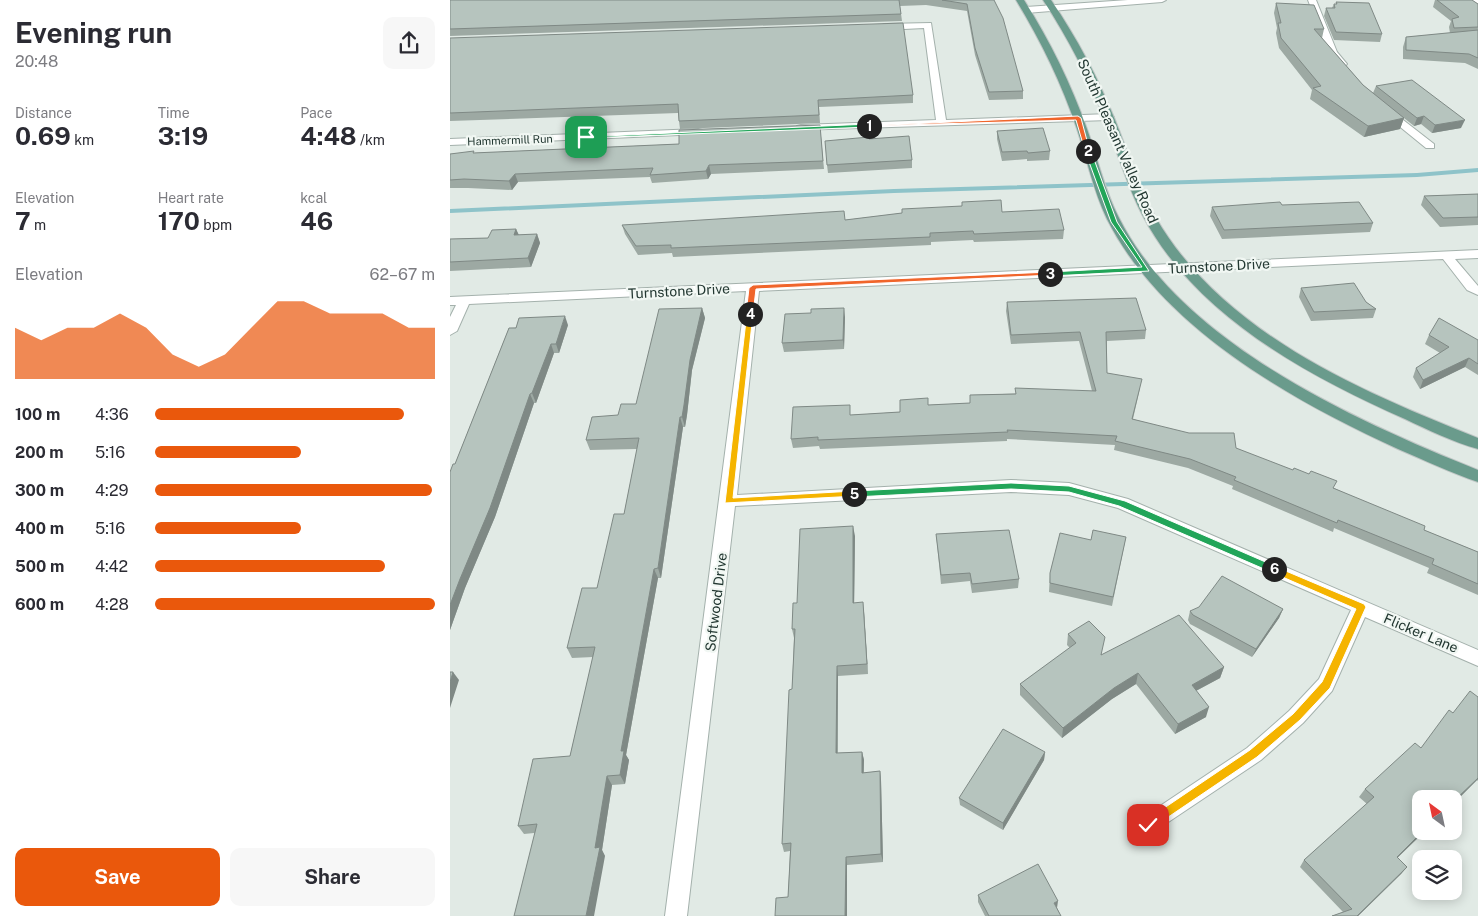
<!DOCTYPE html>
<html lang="en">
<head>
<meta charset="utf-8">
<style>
	body { margin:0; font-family:"Public Sans",sans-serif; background:#f7f7f7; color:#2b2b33; height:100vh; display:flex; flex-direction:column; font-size:19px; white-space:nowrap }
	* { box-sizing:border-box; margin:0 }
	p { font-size:16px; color:#7c7c81 }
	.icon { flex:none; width:28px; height:28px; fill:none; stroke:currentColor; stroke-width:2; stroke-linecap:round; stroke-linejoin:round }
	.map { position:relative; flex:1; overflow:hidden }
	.drawer { display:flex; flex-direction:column; background:#fff; width:450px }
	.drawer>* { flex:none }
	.needle { width:32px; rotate:327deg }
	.controls { position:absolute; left:962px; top:790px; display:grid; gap:10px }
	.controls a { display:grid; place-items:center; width:50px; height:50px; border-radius:10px; background:#fff; box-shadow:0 2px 12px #0003; font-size:25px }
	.pin { position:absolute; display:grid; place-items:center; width:42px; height:42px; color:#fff; margin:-21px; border-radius:10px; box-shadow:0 2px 8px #0006 }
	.km { position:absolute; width:25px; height:25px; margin:-12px; border-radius:50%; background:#222; color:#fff; font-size:14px; line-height:25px; text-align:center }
	.round { display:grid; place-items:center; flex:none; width:52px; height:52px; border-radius:10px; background:#f7f7f7 }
	.overview { display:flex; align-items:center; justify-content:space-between; height:85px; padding:0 15px }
	h1 { font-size:28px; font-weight:700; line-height:38px }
	.stats { display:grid; grid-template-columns:repeat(3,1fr); gap:8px; height:85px; padding:5px 15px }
	.stats div { display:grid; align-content:center }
	.stats b { font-size:25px; font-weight:700 }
	.stats small { font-size:14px; font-weight:400 }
	.stats p { font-size:14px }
	.chart { height:140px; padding:10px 15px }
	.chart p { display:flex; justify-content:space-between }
	.chart svg { width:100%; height:90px; margin-top:5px; fill:#ea580c; opacity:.7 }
	.action { display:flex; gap:10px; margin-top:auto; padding:10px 15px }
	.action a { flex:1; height:58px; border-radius:10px; background:#ea580c; color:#fff; font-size:20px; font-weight:700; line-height:58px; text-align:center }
	.action a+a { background:#f7f7f7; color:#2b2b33 }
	ul { padding:0 15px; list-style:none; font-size:16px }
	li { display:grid; grid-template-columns:80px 60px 1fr; align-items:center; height:38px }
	li i { height:12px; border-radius:6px; background:#ea580c }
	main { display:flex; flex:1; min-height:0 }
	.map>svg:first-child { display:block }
</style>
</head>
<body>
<main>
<section class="drawer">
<div class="overview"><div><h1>Evening run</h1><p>20:48</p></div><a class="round"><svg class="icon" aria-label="share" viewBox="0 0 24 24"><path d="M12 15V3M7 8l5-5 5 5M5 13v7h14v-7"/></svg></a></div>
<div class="stats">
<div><p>Distance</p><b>0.69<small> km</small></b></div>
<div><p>Time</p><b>3:19</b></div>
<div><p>Pace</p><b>4:48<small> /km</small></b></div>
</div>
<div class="stats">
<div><p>Elevation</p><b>7<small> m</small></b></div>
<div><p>Heart rate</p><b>170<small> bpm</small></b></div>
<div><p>kcal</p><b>46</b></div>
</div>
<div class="chart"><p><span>Elevation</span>62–67 m</p>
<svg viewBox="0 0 160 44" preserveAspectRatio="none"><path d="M0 44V19L10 25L20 19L30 19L40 12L50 19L60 32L70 38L80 32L90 19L100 6L110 6L120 12L130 12L140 12L150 19L160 19V44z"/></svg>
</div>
<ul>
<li><b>100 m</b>4:36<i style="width:89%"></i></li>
<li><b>200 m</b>5:16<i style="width:52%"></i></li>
<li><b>300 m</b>4:29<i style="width:99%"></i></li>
<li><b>400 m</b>5:16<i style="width:52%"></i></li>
<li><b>500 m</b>4:42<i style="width:82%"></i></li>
<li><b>600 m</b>4:28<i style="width:100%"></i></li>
</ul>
<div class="action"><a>Save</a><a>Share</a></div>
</section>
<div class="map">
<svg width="1028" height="916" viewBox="0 0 1028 916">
	<rect width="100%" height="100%" fill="#e1eae5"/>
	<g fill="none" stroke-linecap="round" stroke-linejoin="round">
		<path fill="#8ec3c9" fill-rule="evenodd" d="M 1028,168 L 1028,172 L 967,177 L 444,193 L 0,213 L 0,209 L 444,189 L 967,173 Z"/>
		<defs>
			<path id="minor" d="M 678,0 L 716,0 L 712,2 L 576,13 L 572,10 L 576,7 Z
				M 858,0 L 866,0 L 887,52 L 897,64 L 895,66 L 889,66 L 878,53 Z
				M 1020,0 L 1028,0 L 1028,5 Z
				M 481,23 L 496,120 L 659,114 L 664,117 L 659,120 L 347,130 L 347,126 L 351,125 L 486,120 L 474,28 L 434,30 L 430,27 L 434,24 Z
				M 933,109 L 939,109 L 984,144 L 984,148 L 976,148 L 933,113 Z
				M 248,129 L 252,130 L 252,134 L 0,145 L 0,139 Z
				M 1028,250 L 1028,258 L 1005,259 L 1028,286 L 1028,295 L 1017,290 L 993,259 L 309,291 L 287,495 L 561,480 L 619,483 L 678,499 L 1028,650 L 1028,666 L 915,617 L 882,691 L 853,723 L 811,760 L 699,835 L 692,832 L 689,825 L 692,818 L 797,748 L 839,711 L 869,679 L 901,610 L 668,508 L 619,495 L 561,492 L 285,506 L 237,916 L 215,916 L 296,291 L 19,304 L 7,331 L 0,335 L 0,317 L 6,305 L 0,305 L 0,297 Z"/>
			<path id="major" d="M 566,0 L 574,0 C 600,41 621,84 637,129 C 648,159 654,190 669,218 C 731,342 905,421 1028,470 L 1028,482 C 1001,473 974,460 948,449 C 841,400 711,327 657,219 C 643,190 637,159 627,129 C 612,84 591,41 566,0 Z
				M 593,0 L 601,0 C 627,38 648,78 665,120 C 678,152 688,188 706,218 C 773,333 910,391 1028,438 L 1028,449 C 1003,442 978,430 955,419 C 856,375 745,315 693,216 C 677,186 668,153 655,121 C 639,78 618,38 593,0 Z"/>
		</defs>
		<use href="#minor" stroke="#a4b1ac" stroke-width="2"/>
		<use href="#major" stroke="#c1c7c6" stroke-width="2"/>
		<use href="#minor" fill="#fff" fill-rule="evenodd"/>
		<use href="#major" fill="#6a9b8c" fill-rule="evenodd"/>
	</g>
	<path fill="#9da9a3" d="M 0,0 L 544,0 L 573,91 L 573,99 L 539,100 L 525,55 L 517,11 L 476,5 L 450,6 L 452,21 L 0,36 Z
		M 985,0 L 1022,0 L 1028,4 L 1028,69 L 1015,63 L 953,59 L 953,47 L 956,37 L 1000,33 L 999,27 L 1001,21 L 983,7 Z
		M 886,2 L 932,34 L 930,42 L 884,40 L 874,16 L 876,8 L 882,8 L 884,4 L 886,4 Z
		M 826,3 L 874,29 L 872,38 L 913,85 L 923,93 L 926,86 L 1011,128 L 982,133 L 971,124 L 964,126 L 934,102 L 954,118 L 950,129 L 914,137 L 860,99 L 862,90 L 829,48 L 826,33 L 827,28 L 824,13 Z
		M 0,38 L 463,95 L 463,103 L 369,107 L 370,123 L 230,129 L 228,113 L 0,121 Z
		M 370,125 L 374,169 L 261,174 L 258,179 L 202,183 L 200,177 L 68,182 L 62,190 L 18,188 L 0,188 L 0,154 L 229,144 Z
		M 547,131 L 600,151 L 599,160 L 577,161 L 577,159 L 552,161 L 547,139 Z
		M 419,139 L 462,160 L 462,168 L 378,173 L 377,165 Z
		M 1028,194 L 1028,225 L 990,227 L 971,205 L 974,196 Z
		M 832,205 L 923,223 L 920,232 L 772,239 L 760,216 L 762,207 Z
		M 512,206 L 552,212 L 614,230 L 613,239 L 524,242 L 523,240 L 481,242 L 481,245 L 223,257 L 222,253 L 188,255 L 175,234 L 172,225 L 395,220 Z
		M 66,229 L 69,235 L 87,234 L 90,243 L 81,267 L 0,271 L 0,239 L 38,238 Z
		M 851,288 L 916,302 L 926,309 L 923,318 L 861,321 L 849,297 Z
		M 557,302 L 696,330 L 695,339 L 657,341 L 657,373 L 690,388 L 683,419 L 786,448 L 884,488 L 974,530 L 1028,552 L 1028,595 L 977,573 L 979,568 L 884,528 L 883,532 L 782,489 L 783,486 L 738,468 L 664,450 L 665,445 L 557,439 L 557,441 L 370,449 L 369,446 L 343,448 L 341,439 L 401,415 L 450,412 L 478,405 L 520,403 L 520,395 L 642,391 L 629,341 L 561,344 L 556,311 Z
		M 252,308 L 255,318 L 242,370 L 237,415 L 235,427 L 233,427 L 211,578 L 208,578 L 176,755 L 179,760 L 175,784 L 162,785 L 152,850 L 155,856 L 84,833 L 74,834 L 68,826 L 120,756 L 143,657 L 122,658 L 117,648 L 147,588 L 174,514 L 187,449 L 140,450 L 136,440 L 168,415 L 186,404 Z
		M 361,313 L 395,317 L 394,349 L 334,352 L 332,343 Z
		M 118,325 L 109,353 L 104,353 L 86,403 L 84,403 L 45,517 L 15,588 L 0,630 L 0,472 L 5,464 L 59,328 Z
		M 979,335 L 1028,340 L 1028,375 L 1015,367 L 970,389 L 963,377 L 966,368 L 990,353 L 975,344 Z
		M 486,534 L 569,579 L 568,588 L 522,593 L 520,581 L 491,584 Z
		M 405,536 L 404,603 L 414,612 L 418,674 L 388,676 L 388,753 L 412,752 L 414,760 L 414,773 L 430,771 L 431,780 L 433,862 L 397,865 L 397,916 L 325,916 L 338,897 L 340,851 L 334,852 L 332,844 L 342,689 L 344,638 L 342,629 L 347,603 Z
		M 676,537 L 662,606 L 599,592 L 600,573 L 641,540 Z
		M 833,609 L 829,618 L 802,657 L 740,624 L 738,620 L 740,611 Z
		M 618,634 L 651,655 L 774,667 L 770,678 L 746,691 L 756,717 L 725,734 L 686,684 L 662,699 L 612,738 L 570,695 L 570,684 L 620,648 L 617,645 Z
		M 1028,697 L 1028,781 L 1027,780 L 1004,803 L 1004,799 L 971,831 L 975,831 L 947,858 L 957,867 L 951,874 L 908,916 L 882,916 L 893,912 L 850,867 L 854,860 L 917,804 L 909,797 L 915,789 L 971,748 L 1003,713 Z
		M 595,752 L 594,760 L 553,830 L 510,805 L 509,798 Z
		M 528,895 L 607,908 L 611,916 L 535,916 L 528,902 Z"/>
	<path fill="#7f8985" d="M 974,116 L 971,124 L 964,126 L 967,118 Z
		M 954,118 L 950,129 L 914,137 L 918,126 Z
		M 1015,120 L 1011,128 L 982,133 L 985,125 Z
		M 259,165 L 261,174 L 258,179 L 256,171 Z
		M 65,174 L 68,182 L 62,190 L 59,181 Z
		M 66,229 L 70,238 L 64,235 Z
		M 87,234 L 90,243 L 81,267 L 78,258 Z
		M 252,308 L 255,318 L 242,370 L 237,415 L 235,427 L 232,417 L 240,360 Z
		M 394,308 L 395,317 L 394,349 L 393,340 Z
		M 115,316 L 118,325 L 109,353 L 106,344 Z
		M 101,344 L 104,353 L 86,403 L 82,393 Z
		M 1019,358 L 1015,367 L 970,389 L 973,380 Z
		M 80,394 L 84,403 L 45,517 L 15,588 L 0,630 L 0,605 Z
		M 230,417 L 233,427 L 211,578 L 208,568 Z
		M 403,526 L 405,536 L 404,613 L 403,603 Z
		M 204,569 L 208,578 L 176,755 L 179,760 L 175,784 L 170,775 L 171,751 Z
		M 413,602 L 414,612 L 418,674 L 417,664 Z
		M 833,609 L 829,618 L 802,657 L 806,649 Z
		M 387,666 L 388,676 L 387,762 L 386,753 Z
		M 774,667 L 770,678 L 738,695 L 742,685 Z
		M 3,672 L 9,680 L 0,708 L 0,682 Z
		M 688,673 L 686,684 L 662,699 L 612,738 L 613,728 L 664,688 Z
		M 759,707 L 756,717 L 725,734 L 728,724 Z
		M 412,752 L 414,760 L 413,782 L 412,773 Z
		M 595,752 L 594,760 L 553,830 L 553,823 Z
		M 430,771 L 431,780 L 433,862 L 431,854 Z
		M 157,776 L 162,785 L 152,850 L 155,856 L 144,916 L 136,916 L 145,848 Z
		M 1028,778 L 1028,779 L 1004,803 L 1004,801 Z
		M 973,831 L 975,831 L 941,864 L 947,857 Z
		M 396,857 L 397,865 L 397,916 L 395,916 Z
		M 957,867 L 951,874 L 908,916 L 907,916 Z
		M 608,901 L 607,908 L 604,903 Z"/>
	<path fill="#b6c4be" stroke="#7f8985" d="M 0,0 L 449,0 L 451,14 L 0,29 Z
		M 492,0 L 544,0 L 553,18 L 573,91 L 539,92 L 525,48 L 517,4 Z
		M 987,0 L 1022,0 L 1028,4 L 1028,27 L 1004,28 L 1002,19 L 1009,17 Z
		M 886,2 L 919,3 L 932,34 L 886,32 L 876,8 L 885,8 L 884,4 L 887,4 Z
		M 826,3 L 864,5 L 874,29 L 864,29 L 913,85 L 954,118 L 918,126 L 863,88 L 871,86 L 831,38 L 828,23 L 831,23 Z
		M 453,23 L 463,95 L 368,100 L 369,115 L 229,121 L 228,104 L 0,113 L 0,38 Z
		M 1028,30 L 1028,58 L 1019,54 L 956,50 L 956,37 Z
		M 962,80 L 1015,120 L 985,125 L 974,116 L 967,118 L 926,86 Z
		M 370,125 L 373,161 L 259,165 L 256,171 L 200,175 L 203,168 L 65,174 L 59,181 L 14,179 L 0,180 L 0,154 L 24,151 L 23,153 L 229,144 L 229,130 Z
		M 593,128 L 600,151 L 578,153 L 577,151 L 552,152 L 547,131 Z
		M 459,136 L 462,160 L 377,165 L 375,141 L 419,137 L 419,139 Z
		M 1028,194 L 1028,217 L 993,218 L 974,196 Z
		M 551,200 L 552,212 L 609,209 L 614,230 L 524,234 L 523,231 L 480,233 L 480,237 L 221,248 L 221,245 L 186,246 L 172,225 L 394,211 L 395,220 L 452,213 L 452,209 L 512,206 L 512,202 Z
		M 830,202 L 832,205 L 909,202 L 923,223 L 774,230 L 762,207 Z
		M 66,229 L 64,235 L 87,234 L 78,258 L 0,262 L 0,239 L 38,238 L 42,230 Z
		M 904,283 L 916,302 L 926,309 L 864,312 L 851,288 Z
		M 686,298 L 696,330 L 656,332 L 657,373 L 692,379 L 682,419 L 739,433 L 784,433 L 786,448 L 843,470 L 844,468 L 859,474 L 861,471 L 887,481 L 883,488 L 975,526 L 974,530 L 1028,552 L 1028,584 L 982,564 L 984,559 L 888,520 L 887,523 L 784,480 L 786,477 L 740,459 L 665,441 L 667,436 L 557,430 L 558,432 L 368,440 L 368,437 L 341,439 L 343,407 L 400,405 L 400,415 L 450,412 L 450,400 L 478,398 L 478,405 L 520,403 L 520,395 L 566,394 L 565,388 L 646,391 L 630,332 L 561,335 L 557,302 Z
		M 252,308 L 240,360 L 234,405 L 232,417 L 230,417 L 208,568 L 204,569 L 171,751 L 174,751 L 170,775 L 157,776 L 145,848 L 150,847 L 136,916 L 64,916 L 87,824 L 68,826 L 83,759 L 120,756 L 145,647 L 117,648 L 132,588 L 147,588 L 164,514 L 174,514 L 189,438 L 136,440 L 142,417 L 168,415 L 171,404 L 186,404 L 209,309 Z
		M 394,308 L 393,340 L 332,343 L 335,314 L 361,313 L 361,309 Z
		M 115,316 L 106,344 L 101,344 L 82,393 L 80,394 L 40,508 L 10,579 L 0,605 L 0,472 L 3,464 L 5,464 L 59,328 L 66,328 L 69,318 Z
		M 989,318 L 1028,340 L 1028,364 L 1019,358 L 973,380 L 966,368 L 999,347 L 979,335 Z
		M 403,526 L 403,603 L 413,602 L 417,664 L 387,666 L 386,753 L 412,752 L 412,773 L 430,771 L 431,854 L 396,857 L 395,916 L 325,916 L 326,898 L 338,897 L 341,843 L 332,844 L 339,690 L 342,689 L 345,629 L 342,629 L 343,603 L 347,603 L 350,529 Z
		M 559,530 L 569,579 L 522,584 L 520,573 L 491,575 L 486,534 Z
		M 643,530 L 676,537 L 663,597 L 600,583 L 600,573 L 610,533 L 641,540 Z
		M 772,576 L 833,609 L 806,649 L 743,615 L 740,611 L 749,607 Z
		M 729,615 L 774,667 L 742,685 L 759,707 L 728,724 L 688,673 L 664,688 L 613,728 L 570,684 L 626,643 L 618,634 L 639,621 L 655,637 L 651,655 Z
		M 0,672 L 3,672 L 0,682 Z
		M 1020,691 L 1028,697 L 1028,778 L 1004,801 L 1004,799 L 971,799 L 971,831 L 973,831 L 947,857 L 957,867 L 907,916 L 882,916 L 902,909 L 854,860 L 924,797 L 915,789 L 965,743 L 971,748 L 999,710 L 1003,713 Z
		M 553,729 L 595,752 L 553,823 L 509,798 Z
		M 588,864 L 608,901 L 604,903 L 611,916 L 539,916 L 528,895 Z"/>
	<path fill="#22a559" stroke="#fff" d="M 419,124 L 421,127 L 136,138 L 133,137 Z"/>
	<path fill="#f0652b" stroke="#fff" d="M 628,116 L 631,118 L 640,152 L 635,151 L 626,120 L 416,126 Z"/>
	<path fill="#22a559" stroke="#fff" d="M 638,149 L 641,151 L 667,222 L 699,271 L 600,276 L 597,274 L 600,272 L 692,267 L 661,222 L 635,151 Z"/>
	<path fill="#f0652b" stroke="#fff" d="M 600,272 L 603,275 L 306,289 L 303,314 L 300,316 L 296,314 L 299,288 L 303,285 Z"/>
	<path fill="#f5b400" stroke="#fff" d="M 297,312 L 303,314 L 283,498 L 404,491 L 408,494 L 407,496 L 275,503 Z"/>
	<path fill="#22a559" stroke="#fff" d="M 561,483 L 619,486 L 675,501 L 827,567 L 828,569 L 827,572 L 821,572 L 669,506 L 619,492 L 561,489 L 404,497 L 400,494 L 404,491 Z"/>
	<path fill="#f5b400" stroke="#fff" d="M 824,566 L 914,604 L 916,607 L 880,688 L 850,720 L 807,757 L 702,828 L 695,828 L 695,821 L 800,750 L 843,714 L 872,682 L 906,609 L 821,572 L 821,567 Z"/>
	<g text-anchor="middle" stroke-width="4.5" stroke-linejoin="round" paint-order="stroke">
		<g font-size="11" fill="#233832" stroke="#f1f7f3">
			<text transform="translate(60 140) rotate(-2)" y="4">Hammermill Run</text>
		</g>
		<g font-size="14" fill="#233832" stroke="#f1f7f3">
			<text transform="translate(668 141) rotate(66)" y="5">South Pleasant Valley Road</text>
			<text transform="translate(769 266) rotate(-3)" y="5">Turnstone Drive</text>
			<text transform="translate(229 291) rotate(-3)" y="5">Turnstone Drive</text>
			<text transform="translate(266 602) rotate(-83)" y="5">Softwood Drive</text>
			<text transform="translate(971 633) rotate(23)" y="5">Flicker Lane</text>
		</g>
	</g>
</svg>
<div class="controls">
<a><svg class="needle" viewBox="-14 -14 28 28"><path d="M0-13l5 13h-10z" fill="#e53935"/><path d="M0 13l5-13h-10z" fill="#7c7c81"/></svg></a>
<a><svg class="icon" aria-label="layers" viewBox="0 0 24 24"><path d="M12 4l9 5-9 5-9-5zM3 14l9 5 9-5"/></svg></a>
</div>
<div class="pin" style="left:136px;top:137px;background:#1e9e55"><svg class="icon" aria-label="arrive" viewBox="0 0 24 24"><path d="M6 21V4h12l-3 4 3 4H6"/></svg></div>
<div class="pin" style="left:698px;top:825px;background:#d93025"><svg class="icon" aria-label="check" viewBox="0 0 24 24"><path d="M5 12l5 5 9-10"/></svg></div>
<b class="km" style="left:419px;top:126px">1</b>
<b class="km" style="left:638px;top:151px">2</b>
<b class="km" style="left:600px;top:274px">3</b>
<b class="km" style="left:300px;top:314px">4</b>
<b class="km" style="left:404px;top:494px">5</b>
<b class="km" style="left:824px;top:569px">6</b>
</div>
</main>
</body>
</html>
